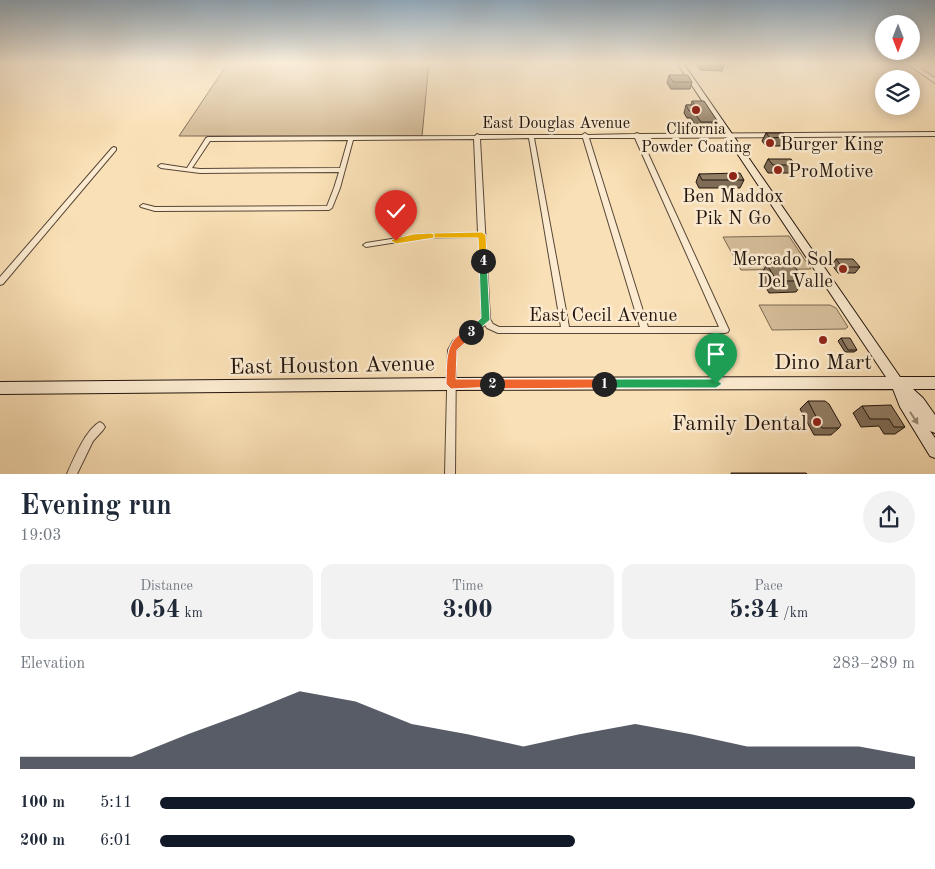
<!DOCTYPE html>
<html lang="en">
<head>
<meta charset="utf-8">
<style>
	body { margin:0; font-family:"Old Standard TT",serif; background:#f2f2f3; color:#1f2937; height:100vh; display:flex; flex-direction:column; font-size:19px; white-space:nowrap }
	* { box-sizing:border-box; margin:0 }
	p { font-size:16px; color:#747a83 }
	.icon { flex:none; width:28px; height:28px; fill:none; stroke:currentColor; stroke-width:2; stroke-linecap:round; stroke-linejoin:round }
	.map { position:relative; height:474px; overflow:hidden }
	.side { display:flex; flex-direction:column; background:#fff; flex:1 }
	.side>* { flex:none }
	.needle { width:32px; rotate:180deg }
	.controls { position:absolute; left:875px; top:15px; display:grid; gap:10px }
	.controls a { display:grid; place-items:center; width:45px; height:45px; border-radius:50%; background:#fff; box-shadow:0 2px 12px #0003; font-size:25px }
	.pin { position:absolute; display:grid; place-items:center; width:42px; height:42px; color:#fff; margin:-51px -21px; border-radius:50% 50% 50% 0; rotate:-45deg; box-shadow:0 0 5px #0007 }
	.pin .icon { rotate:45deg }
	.km { position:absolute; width:25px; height:25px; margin:-12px; border-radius:50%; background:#222; color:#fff; font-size:14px; line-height:25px; text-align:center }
	.round { display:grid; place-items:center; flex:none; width:52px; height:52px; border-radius:26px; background:#f2f2f3 }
	.head { display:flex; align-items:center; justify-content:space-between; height:85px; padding:0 20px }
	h1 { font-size:28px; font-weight:700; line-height:38px }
	.metrics { display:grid; grid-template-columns:repeat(3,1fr); gap:8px; height:85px; padding:5px 20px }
	.metrics div { display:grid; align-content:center; border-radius:12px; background:#f2f2f3; text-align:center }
	.metrics b { font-size:25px; font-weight:700 }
	.metrics small { font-size:14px; font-weight:400 }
	.metrics p { font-size:14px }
	.chart { height:140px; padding:10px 20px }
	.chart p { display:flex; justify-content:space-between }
	.chart svg { width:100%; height:90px; margin-top:5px; fill:#111827; opacity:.7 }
	ul { padding:0 20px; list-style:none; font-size:16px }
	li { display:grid; grid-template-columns:80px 60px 1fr; align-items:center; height:38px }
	li i { height:12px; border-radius:6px; background:#111827 }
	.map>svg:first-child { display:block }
</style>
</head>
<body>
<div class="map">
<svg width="935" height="474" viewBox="0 0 935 474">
	<rect width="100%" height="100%" fill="#fae0b6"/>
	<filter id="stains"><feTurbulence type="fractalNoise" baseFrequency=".004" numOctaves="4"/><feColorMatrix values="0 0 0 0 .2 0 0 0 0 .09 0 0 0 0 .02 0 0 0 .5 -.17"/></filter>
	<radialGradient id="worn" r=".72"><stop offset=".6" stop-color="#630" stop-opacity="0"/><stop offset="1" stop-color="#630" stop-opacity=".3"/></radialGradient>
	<path fill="#d5bd99" stroke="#7b6853" d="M 228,63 L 429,63 L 422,136 L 179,136 Z
		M 789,236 L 811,269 L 741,270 L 723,237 Z
		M 759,305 L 830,305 L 836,308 L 848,327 L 845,329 L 772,330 Z"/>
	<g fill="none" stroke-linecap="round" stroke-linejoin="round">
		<defs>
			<path id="minor" d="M 935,132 L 935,136 L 641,138 L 729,330 L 728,332 L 725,333 L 498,333 L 487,328 L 485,325 L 459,347 L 456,351 L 455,474 L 445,474 L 448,350 L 453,341 L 482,319 L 479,237 L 423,238 L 366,247 L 363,245 L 366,243 L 423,234 L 478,233 L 474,139 L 353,140 L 340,188 L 332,208 L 329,210 L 155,211 L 141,207 L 140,206 L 143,204 L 155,207 L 327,206 L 334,188 L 339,172 L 200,173 L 161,168 L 158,166 L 161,164 L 187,168 L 206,138 L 208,137 L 475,136 L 477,134 L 479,135 L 582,135 L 585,133 L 588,135 L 635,134 L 637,133 L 639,134 ZM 529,138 L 561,327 L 499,327 L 493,324 L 490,319 L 480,139 ZM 534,138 L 583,138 L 640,327 L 569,327 ZM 589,138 L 635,138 L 719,327 L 648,327 ZM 348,140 L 340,168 L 200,169 L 192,168 L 210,141 Z
				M 114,147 L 116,148 L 116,150 L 3,284 L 0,285 L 0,277 L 112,148 Z
				M 100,422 L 103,424 L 105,427 L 103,430 L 93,441 L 77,474 L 67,474 C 73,460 86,429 100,422 Z"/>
			<path id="tertiary" d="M 906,63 L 912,63 L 935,78 L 935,83 Z"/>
			<path id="secondary" d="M 677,63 L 683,63 L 900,377 L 935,377 L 935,389 L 913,389 L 923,398 L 935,415 L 935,433 L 930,431 L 935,438 L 935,458 L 930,456 L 900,407 L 893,389 L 451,390 L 0,394 L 0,382 L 451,378 L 886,377 Z"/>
		</defs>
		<use href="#minor" stroke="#574737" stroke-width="2"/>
		<use href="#tertiary" stroke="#574737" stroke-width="2"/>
		<use href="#secondary" stroke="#21140d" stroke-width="2"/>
		<use href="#minor" fill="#fcebd0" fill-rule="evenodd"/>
		<use href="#tertiary" fill="#fcebd0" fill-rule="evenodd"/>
		<use href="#secondary" fill="#fcebd0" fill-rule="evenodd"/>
	</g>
	<path fill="#7e6c57" stroke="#21140d" d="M 697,63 L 725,63 L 722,71 L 700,70 L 696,64 Z
		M 669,75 L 692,82 L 690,89 L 671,89 L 667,83 Z
		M 692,101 L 718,122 L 715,130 L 698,130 L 691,118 L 687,118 L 684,113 L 686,105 L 691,105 Z
		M 766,133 L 786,137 L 782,146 L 766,146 L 762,141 Z
		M 768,159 L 796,165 L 791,173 L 768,173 L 764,167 Z
		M 699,174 L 744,180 L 740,188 L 699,188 L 696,182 Z
		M 770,259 L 804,281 L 796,292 L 769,293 L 760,276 Z
		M 836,259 L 860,267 L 855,273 L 838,273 L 832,265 Z
		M 841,338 L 857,350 L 854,352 L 845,352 L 838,341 Z
		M 808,401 L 839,428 L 831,435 L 814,435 L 800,409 Z
		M 862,406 L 905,427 L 895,434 L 884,434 L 879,426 L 861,427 L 853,413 Z"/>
	<path fill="#927e65" stroke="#21140d" d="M 669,75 L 688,75 L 692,82 L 673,82 Z
		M 692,101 L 704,101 L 718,122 L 701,122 L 693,111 L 689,111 L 686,105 L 695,105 Z
		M 766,133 L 783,133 L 786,137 L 770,138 Z
		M 768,159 L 791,159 L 796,165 L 773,165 Z
		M 740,173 L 744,180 L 702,180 L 699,174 Z
		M 770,259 L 790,259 L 804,281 L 777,281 L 767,265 L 773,265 Z
		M 836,259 L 853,259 L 860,267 L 842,267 Z
		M 841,338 L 850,338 L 857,350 L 848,350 Z
		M 808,401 L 825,401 L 829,404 L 841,425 L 839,428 L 822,428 Z
		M 891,405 L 905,427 L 894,427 L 889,419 L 870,419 L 862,406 Z
		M 731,473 L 806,473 L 807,474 L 731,474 Z"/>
	<defs><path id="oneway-solid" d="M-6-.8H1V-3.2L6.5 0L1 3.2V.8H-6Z" transform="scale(1.25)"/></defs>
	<use fill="#998a78" href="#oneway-solid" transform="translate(914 418) rotate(57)"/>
	<linearGradient id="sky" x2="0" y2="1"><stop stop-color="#91aabd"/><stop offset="0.49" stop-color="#fdf1de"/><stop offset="1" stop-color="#fdf1de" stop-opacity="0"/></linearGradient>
	<rect width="935" height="129" fill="url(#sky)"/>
	<path fill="#22a559" stroke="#fff" d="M 604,379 L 716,379 L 722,384 L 716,388 L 604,388 L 599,384 Z"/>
	<path fill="#f0652b" stroke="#fff" d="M 492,379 L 604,379 L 610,384 L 604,388 L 492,389 L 487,384 Z"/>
	<path fill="#f0652b" stroke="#fff" d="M 471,328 L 476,332 L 475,334 L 457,350 L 456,379 L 492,379 L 497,384 L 496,387 L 451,389 L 446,384 C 447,359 444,338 471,328 Z"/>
	<path fill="#22a559" stroke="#fff" d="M 483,258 L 487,261 L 490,320 L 471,336 L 466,332 L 481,318 L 479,261 Z"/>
	<path fill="#f5b400" stroke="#fff" d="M 482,232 L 486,235 L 487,261 L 483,264 L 479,261 L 478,238 L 431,238 L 427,236 L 431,233 Z"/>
	<path fill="#f5b400" stroke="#fff" d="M 431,233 L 434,234 L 434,238 L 396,244 L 391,241 L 393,239 L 413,234 Z"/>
	<g fill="#8f2418" stroke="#fcebd0" stroke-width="2">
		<circle cx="696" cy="110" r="5"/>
		<circle cx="770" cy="143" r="5"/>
		<circle cx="778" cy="170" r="5"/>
		<circle cx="733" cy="176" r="5"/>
		<circle cx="843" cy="269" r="5"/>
		<circle cx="823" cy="340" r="5"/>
		<circle cx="817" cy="422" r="5"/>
	</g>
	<g text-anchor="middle" stroke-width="5" stroke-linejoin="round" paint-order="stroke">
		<g font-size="16" fill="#21140d" stroke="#fcebd0">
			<text x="556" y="128">East Douglas Avenue</text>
		</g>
		<g font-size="16" fill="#21140d" stroke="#fcebd0">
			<text x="696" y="134">Clifornia<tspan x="696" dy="18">Powder Coating</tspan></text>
		</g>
		<g font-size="19" fill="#21140d" stroke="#fcebd0" text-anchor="start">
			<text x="780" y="150">Burger King</text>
			<text x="788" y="177">ProMotive</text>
			<text x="733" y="202" text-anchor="middle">Ben Maddox<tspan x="733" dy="22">Pik N Go</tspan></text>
			<text x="833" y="265" text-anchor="end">Mercado Sol<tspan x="833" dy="22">Del Valle</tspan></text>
		</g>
		<g font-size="19" fill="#21140d" stroke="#fcebd0">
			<text x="603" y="321">East Cecil Avenue</text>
		</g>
		<g font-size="22" fill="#21140d" stroke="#fcebd0">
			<text x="823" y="369">Dino Mart</text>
			<text x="807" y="430" text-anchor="end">Family Dental</text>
		</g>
		<g font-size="22" fill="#21140d" stroke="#fcebd0">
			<text transform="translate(332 364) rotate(-1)" y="8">East Houston Avenue</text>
		</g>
	</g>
	<rect width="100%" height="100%" filter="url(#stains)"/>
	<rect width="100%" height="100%" fill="url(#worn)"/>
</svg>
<div class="controls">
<a><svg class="needle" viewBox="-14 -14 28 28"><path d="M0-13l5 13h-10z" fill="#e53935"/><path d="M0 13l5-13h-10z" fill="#747a83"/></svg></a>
<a><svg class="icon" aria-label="layers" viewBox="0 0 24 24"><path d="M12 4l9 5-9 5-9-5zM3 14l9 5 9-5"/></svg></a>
</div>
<div class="pin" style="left:716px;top:384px;background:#1e9e55"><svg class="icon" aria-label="arrive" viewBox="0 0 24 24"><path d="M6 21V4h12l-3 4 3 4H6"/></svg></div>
<div class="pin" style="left:396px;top:241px;background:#d93025"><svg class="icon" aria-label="check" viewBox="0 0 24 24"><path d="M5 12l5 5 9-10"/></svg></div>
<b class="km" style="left:604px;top:384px">1</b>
<b class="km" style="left:492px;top:384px">2</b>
<b class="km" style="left:471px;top:332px">3</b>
<b class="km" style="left:483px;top:261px">4</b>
</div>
<section class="side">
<div class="head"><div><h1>Evening run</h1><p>19:03</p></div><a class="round"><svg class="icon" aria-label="share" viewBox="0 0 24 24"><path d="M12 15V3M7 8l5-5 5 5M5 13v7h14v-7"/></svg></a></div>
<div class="metrics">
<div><p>Distance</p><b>0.54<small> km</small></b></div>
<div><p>Time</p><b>3:00</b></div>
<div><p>Pace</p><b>5:34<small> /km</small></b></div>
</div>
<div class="chart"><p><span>Elevation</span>283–289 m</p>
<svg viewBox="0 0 160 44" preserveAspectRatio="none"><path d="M0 44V38L10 38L20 38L30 27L40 17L50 6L60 11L70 22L80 27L90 33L100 27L110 22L120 27L130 33L140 33L150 33L160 38V44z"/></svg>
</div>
<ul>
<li><b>100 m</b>5:11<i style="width:100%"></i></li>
<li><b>200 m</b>6:01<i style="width:55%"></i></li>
</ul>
</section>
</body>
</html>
